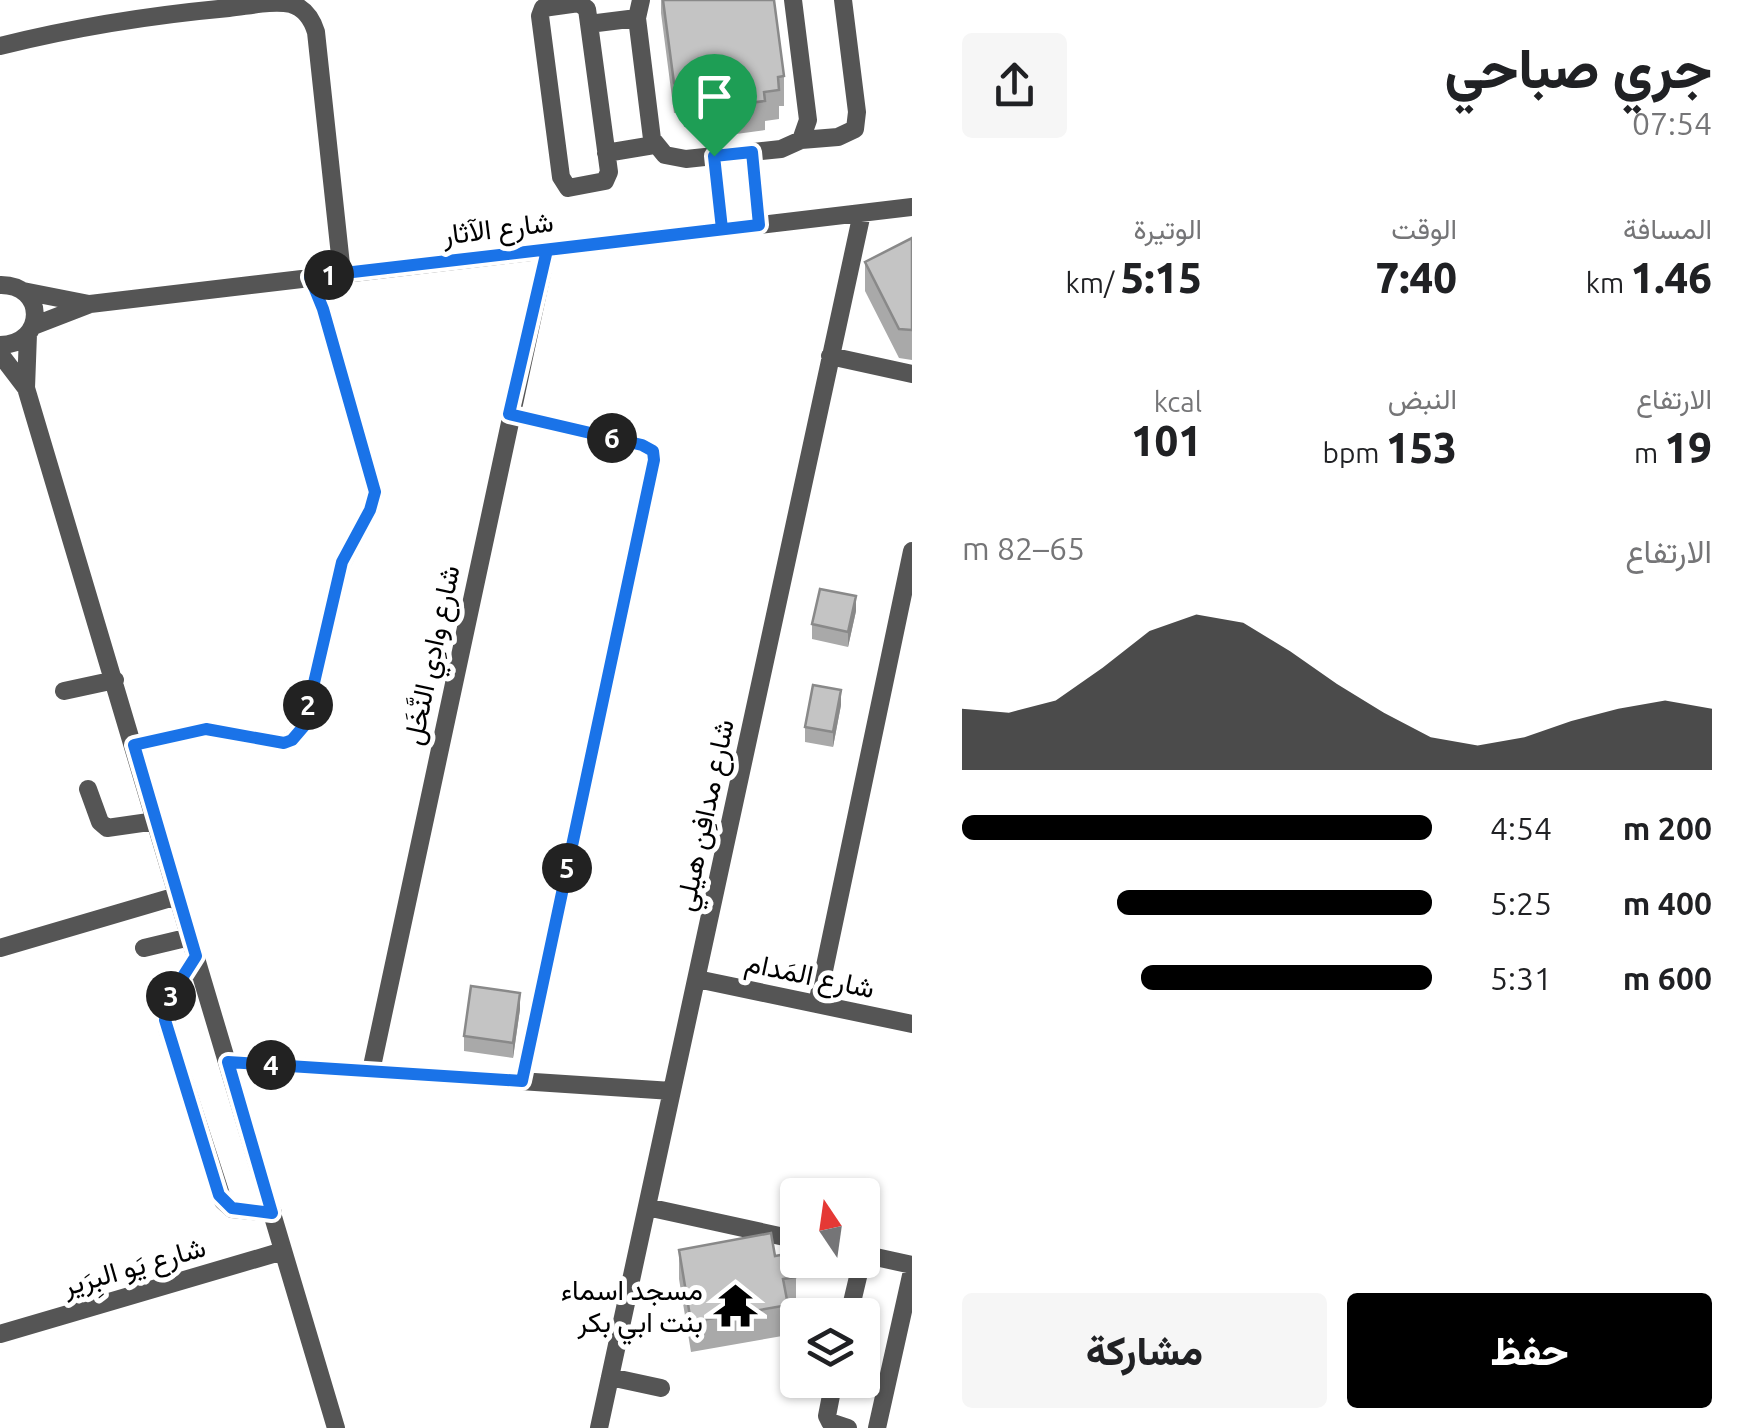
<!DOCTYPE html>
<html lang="ar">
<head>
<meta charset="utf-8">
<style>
	body { margin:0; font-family:Ubuntu,Vazirmatn,sans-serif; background:#f6f6f6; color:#202124; direction:rtl; height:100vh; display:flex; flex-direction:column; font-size:38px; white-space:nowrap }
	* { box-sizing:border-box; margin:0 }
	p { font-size:32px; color:#757577 }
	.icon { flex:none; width:55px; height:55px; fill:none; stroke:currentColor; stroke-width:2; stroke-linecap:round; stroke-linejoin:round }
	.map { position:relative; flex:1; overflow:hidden; direction:ltr }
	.details { display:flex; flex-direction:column; background:#fff; width:850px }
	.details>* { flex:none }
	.needle { width:65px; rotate:347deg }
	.tools { position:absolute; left:780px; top:1178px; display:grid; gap:20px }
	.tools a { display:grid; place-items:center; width:100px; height:100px; border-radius:10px; background:#fff; box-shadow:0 2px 8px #0004; font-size:50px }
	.pin { position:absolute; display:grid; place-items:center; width:85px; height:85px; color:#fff; margin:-102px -42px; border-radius:50% 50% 50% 0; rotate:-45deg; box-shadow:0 0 10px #0007 }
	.pin .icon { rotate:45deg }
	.km { position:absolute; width:50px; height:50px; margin:-25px; border-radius:50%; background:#222; color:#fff; font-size:28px; line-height:50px; text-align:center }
	.round { display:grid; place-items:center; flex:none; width:105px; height:105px; border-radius:10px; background:#f6f6f6 }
	.headline { display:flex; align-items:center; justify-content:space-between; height:170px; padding:0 50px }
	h1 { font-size:55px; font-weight:800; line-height:75px }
	.figures { display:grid; grid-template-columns:repeat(3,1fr); gap:15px; height:170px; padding:10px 50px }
	.figures div { display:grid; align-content:center }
	.figures b { font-size:42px; font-weight:800 }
	.figures small { font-size:28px; font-weight:400 }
	.figures p { font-size:28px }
	.chart { height:280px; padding:20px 50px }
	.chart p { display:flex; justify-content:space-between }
	.chart svg { width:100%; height:180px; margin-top:10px; fill:#000; opacity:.7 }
	.action { display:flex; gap:20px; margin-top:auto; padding:20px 50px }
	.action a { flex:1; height:115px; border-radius:10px; background:#000; color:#fff; font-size:40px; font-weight:800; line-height:115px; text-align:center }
	.action a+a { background:#f6f6f6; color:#202124 }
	ul { padding:0 50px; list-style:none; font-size:32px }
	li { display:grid; grid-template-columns:160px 120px 1fr; align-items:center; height:75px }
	li i { height:25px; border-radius:12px; background:#000 }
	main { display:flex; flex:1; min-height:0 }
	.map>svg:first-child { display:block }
</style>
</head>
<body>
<main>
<section class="details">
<div class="headline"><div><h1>جري صباحي</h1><p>07:54</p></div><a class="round"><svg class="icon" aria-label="share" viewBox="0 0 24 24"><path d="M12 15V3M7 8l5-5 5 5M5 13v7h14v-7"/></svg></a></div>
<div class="figures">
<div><p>المسافة</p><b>1.46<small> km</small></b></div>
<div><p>الوقت</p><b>7:40</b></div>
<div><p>الوتيرة</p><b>5:15<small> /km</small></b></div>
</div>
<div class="figures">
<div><p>الارتفاع</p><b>19<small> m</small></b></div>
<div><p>النبض</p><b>153<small> bpm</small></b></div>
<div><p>kcal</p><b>101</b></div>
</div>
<div class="chart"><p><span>الارتفاع</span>65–82 m</p>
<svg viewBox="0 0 160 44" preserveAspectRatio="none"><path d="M0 44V29L10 30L20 27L30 19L40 10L50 6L60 8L70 15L80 23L90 30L100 36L110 38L120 36L130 32L140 29L150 27L160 29V44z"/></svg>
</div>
<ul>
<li><b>200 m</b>4:54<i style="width:100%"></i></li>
<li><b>400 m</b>5:25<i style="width:67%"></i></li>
<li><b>600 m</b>5:31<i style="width:62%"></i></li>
</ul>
<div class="action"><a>حفظ</a><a>مشاركة</a></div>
</section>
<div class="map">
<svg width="912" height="1428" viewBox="0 0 912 1428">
	<rect width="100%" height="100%" fill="#fff"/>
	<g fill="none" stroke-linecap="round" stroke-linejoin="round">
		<path stroke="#555" stroke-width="18" d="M 641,0 L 637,18 L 652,139 L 665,155 L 686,159 L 781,149 L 801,140 L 838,137 L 855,129 L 857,112 L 843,0
			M 793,0 L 808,120 L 801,140
			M 579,3 L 587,9 L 609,172 L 605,181 L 568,188 L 561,177 L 540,16 L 543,8 Z
			M 589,24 L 637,18
			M 0,46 C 76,27 151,15 229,8 C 248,6 273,0 291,4 C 305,8 312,19 316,32 L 342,274
			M 752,152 L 759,225
			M 606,153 L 654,145
			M 714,156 L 722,229
			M 0,285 C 46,284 47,344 0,345
			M 23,291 L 89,304
			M 33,326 L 90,304 L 912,207
			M 28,334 L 26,388 L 336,1428
			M 0,354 L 26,388
			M 830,356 L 912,374
			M 509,414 L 642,445 L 653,451 L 654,460 L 522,1081
			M 64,691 L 115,680
			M 134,745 L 206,729 L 284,743 L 292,739 L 304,725 L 342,563 L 370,510 L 375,492 L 323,309 L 310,277
			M 88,789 L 100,822 L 107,828 L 156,821
			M 0,948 L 177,896
			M 144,948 L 190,937
			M 196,956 L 166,1006 L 167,1028 L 223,1201 L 232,1209 L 273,1213
			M 697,979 L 912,1024
			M 817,1004 L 912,551
			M 229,1062 L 672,1091
			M 371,1071 L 547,250
			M 647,1207 L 798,1240
			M 862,1254 L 912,1265
			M 849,1315 L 862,1260
			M 0,1334 L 283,1251
			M 610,1377 L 661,1388
			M 834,1380 L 827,1416 L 830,1422 L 848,1428
			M 599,1428 L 862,213
			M 877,1428 L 912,1271"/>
	</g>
	<path fill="#a9a9a9" d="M 661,0 L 774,0 L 784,76 L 784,106 L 779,106 L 779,119 L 765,121 L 765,130 L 699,139 L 698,125 L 684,127 L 682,112 L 674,113 L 661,13 Z
		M 912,238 L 912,360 L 899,358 L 865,291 L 865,262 Z
		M 856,611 L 848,647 L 812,639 L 812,624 Z
		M 841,705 L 833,747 L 805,742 L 805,727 Z
		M 520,1009 L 513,1058 L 464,1051 L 464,1036 Z
		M 679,1250 L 775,1256 L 796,1277 L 796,1306 L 788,1308 L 788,1335 L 691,1352 L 679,1279 Z"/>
	<path fill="#898989" d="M 856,596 L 856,611 L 848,647 L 848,632 Z
		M 841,690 L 841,705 L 833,747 L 833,732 Z
		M 520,993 L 520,1009 L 513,1058 L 513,1043 Z"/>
	<path fill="#c4c4c4" stroke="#898989" stroke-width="2.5" d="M 663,0 L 774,0 L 784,76 L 778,77 L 779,90 L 764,92 L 765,101 L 699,109 L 698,96 L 684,98 L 682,82 L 674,83 Z
		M 912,238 L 912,330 L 899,329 L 865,262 Z
		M 820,589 L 856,596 L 848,632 L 812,624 Z
		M 813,685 L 841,690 L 833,732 L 805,727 Z
		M 471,986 L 520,993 L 513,1043 L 464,1036 Z
		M 771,1233 L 775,1256 L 792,1253 L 796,1277 L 783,1279 L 788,1305 L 691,1322 L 679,1250 Z"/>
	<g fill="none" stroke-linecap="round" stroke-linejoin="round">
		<defs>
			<path id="route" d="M 714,156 L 722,229 L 310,277 L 323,309 L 375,492 L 370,510 L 342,562 L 304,726 L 292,740 L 284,743 L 206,729 L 134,745 L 196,956 L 168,1000 L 165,1020 L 219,1195 L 232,1208 L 272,1213 L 228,1062 L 522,1081 L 654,460 L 653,451 L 642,445 L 509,414 L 547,250 L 759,225 L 752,152 L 714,156"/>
		</defs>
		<use href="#route" stroke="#fff" stroke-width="20"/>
		<use href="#route" stroke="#1a73e8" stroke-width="12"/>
	</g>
	<defs>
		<symbol id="temple-bare" viewBox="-9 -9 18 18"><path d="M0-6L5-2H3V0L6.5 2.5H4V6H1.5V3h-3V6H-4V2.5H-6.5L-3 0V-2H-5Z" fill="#000" stroke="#fff" stroke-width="2.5" paint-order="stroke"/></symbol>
	</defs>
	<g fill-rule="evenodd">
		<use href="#temple-bare" x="704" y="1274" width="63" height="63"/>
	</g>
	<g text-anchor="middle" stroke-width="10" stroke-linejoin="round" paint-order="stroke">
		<g font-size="28" fill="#000" stroke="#fff">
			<text transform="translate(498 228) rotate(-7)" y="10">شارع الآثار</text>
			<text transform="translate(431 655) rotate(-78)" y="10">شارع وادِي النَّخَل</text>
			<text transform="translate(704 815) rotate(-78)" y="10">شارع مدافِن هيلي</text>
			<text transform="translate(810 975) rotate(12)" y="10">شارع المَدام</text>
			<text transform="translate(134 1266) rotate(-16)" y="10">شارع يَو البِرَير</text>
		</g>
		<g font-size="28" fill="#000" stroke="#fff" text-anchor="end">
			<text x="703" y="1300">مسجد اسماء<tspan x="703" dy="32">بنت ابي بكر</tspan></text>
		</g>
	</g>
</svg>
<div class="tools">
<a><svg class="needle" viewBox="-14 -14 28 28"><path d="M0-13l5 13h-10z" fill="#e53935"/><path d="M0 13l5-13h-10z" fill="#757577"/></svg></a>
<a><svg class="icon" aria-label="layers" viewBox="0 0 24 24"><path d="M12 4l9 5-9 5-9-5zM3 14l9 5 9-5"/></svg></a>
</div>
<div class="pin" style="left:714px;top:156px;background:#1e9e55"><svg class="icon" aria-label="arrive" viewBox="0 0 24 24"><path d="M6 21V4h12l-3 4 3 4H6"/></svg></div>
<b class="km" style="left:329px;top:275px">1</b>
<b class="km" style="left:308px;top:705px">2</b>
<b class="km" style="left:171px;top:996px">3</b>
<b class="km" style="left:271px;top:1065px">4</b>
<b class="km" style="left:567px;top:868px">5</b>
<b class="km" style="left:612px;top:438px">6</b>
</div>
</main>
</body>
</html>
